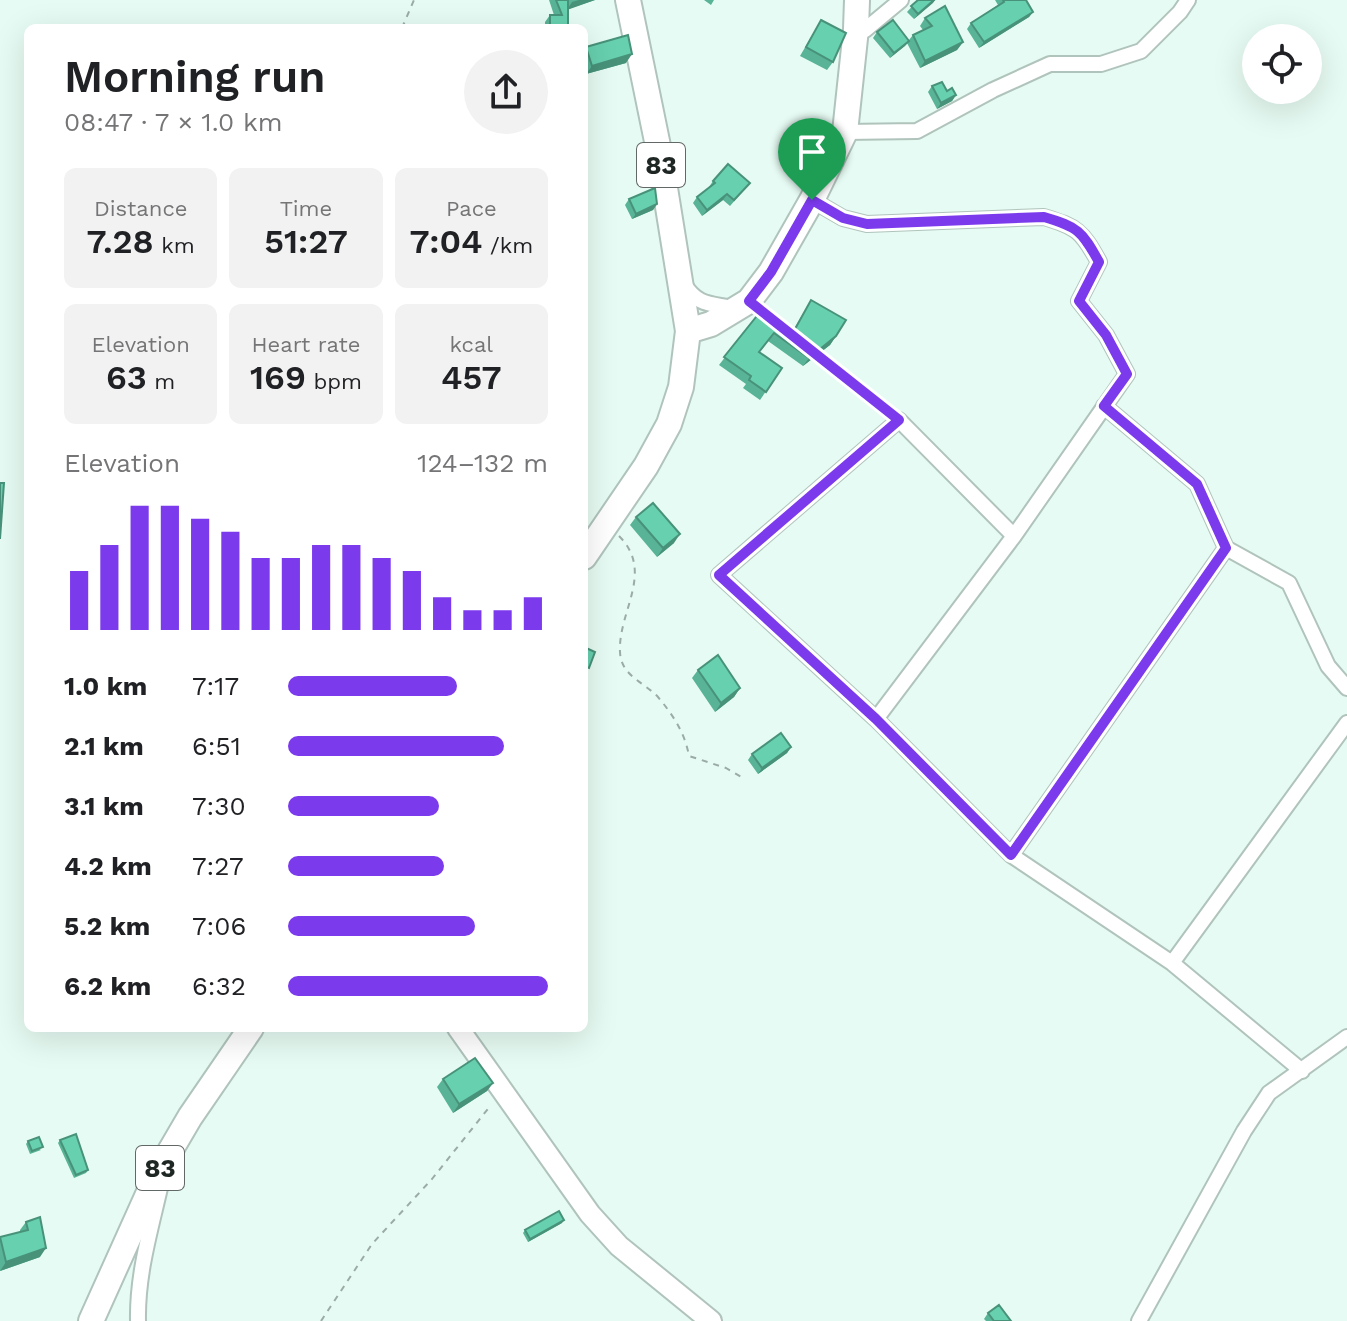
<!DOCTYPE html>
<html lang="en">
<head>
<meta charset="utf-8">
<style>
	body { margin:0; font-family:"Work Sans",sans-serif; background:#f2f2f2; color:#202124; height:100vh; display:flex; flex-direction:column; font-size:30px; white-space:nowrap }
	* { box-sizing:border-box; margin:0 }
	p { font-size:26px; color:#757577 }
	.icon { flex:none; width:44px; height:44px; fill:none; stroke:currentColor; stroke-width:2; stroke-linecap:round; stroke-linejoin:round }
	.map { position:relative; flex:1; overflow:hidden }
	.side { position:absolute; left:24px; top:24px; width:564px; height:1008px; display:flex; flex-direction:column; background:#fff; border-radius:12px; box-shadow:0 8px 32px #0002 }
	.side>* { flex:none }
	.fabs { position:absolute; left:1242px; top:24px; display:grid; gap:16px }
	.fabs a { display:grid; place-items:center; width:80px; height:80px; border-radius:50%; background:#fff; box-shadow:0 8px 32px #0002; font-size:40px }
	.pin { position:absolute; display:grid; place-items:center; width:68px; height:68px; color:#fff; margin:-82px -34px; border-radius:50% 50% 50% 0; rotate:-45deg; box-shadow:0 0 8px #0007 }
	.pin .icon { rotate:45deg }
	.round { display:grid; place-items:center; flex:none; width:84px; height:84px; border-radius:42px; background:#f2f2f2 }
	.summary { display:flex; align-items:center; justify-content:space-between; height:136px; padding:0 40px }
	h1 { font-size:44px; font-weight:600; line-height:60px }
	.metrics { display:grid; grid-template-columns:repeat(3,1fr); gap:12px; height:136px; padding:8px 40px }
	.metrics div { display:grid; align-content:center; border-radius:12px; background:#f2f2f2; text-align:center }
	.metrics b { font-size:34px; font-weight:600 }
	.metrics small { font-size:22px; font-weight:400 }
	.metrics p { font-size:22px }
	.chart { height:224px; padding:16px 40px }
	.chart p { display:flex; justify-content:space-between }
	.chart svg { width:100%; height:144px; margin-top:8px; stroke:#7c3aed; stroke-width:6 }
	ul { padding:0 40px; list-style:none; font-size:26px }
	li { display:grid; grid-template-columns:128px 96px 1fr; align-items:center; height:60px }
	li i { height:20px; border-radius:10px; background:#7c3aed }
	.map>svg:first-child { display:block }
</style>
</head>
<body>
<div class="map">
<svg width="1347" height="1321" viewBox="0 0 1347 1321">
	<rect width="100%" height="100%" fill="#e6fbf3"/>
	<g fill="none" stroke-linecap="round" stroke-linejoin="round">
		<defs>
			<path id="street" d="M 856,29 L 865,30 L 901,0
				M 845,132 L 917,131 L 993,90 L 1050,64 L 1101,64 L 1141,51 L 1180,12 L 1188,0
				M 812,200 L 843,218 L 867,224 L 1044,217 C 1077,227 1082,231 1099,262 L 1079,301 L 1106,335 L 1127,374 L 1014,536 L 876,719
				M 684,284 C 698,307 712,303 736,309
				M 1104,406 L 1197,484 L 1226,548 L 1289,583 L 1328,666 L 1347,688
				M 1014,536 L 899,420 L 719,575 L 876,719 L 1011,855 L 1172,963 L 1302,1071
				M 1011,855 L 1226,548
				M 1172,963 L 1347,723
				M 138,1321 C 137,1275 150,1232 160,1188
				M 1139,1321 L 1244,1131 L 1269,1093 L 1347,1037"/>
			<path id="secondary" d="M 458,1028 L 590,1214 L 619,1246 L 711,1321"/>
			<path id="primary" d="M 688,331 L 711,324 L 749,301 L 771,272 L 812,200 L 845,132 L 856,29 L 857,0
				M 584,557 L 646,466 L 669,424 L 681,387 L 688,331 L 659,151 L 628,0
				M 91,1321 L 159,1170 L 190,1117 L 251,1028"/>
		</defs>
		<use href="#street" stroke="#b0c4bc" stroke-width="18"/>
		<use href="#secondary" stroke="#b0c4bc" stroke-width="24"/>
		<use href="#primary" stroke="#b0c4bc" stroke-width="28"/>
		<path stroke="#9baba5" stroke-width="2" stroke-dasharray="6 6" stroke-linecap="butt" d="M 402,28 L 414,0
			M 816,354 L 889,412
			M 619,536 C 655,572 618,611 620,652 C 621,676 644,682 658,697 C 673,715 685,733 689,756 L 726,768 L 743,778
			M 321,1321 L 372,1244 L 432,1179 L 491,1105"/>
		<use href="#street" stroke="#fff" stroke-width="14"/>
		<use href="#secondary" stroke="#fff" stroke-width="20"/>
		<use href="#primary" stroke="#fff" stroke-width="24"/>
	</g>
	<path fill="#59b396" d="M 549,0 L 595,0 L 568,9 L 568,28 L 545,28 L 545,22 L 550,15 L 554,15 Z
		M 704,0 L 714,0 L 711,5 Z
		M 918,0 L 935,0 L 914,19 L 907,12 Z
		M 995,0 L 1026,0 L 1033,12 L 1029,17 L 979,48 L 967,29 L 971,23 L 998,5 Z
		M 925,18 L 963,42 L 957,50 L 920,68 L 907,43 L 890,58 L 873,38 L 877,32 L 909,40 L 913,35 L 923,30 L 920,26 Z
		M 821,20 L 833,62 L 827,70 L 800,56 Z
		M 586,47 L 626,63 L 586,74 L 584,68 L 584,50 Z
		M 932,86 L 947,91 L 956,95 L 952,101 L 937,109 L 928,92 Z
		M 713,181 L 750,183 L 730,206 L 723,200 L 702,216 L 693,203 L 697,197 L 710,188 L 709,187 Z
		M 629,199 L 657,204 L 653,210 L 632,219 L 625,205 Z
		M 811,300 L 836,336 L 830,345 L 803,366 L 768,341 L 759,353 L 782,368 L 760,400 L 743,388 L 746,384 L 719,365 L 764,307 L 794,329 Z
		M 636,517 L 674,543 L 657,557 L 630,525 Z
		M 698,670 L 740,688 L 734,697 L 715,712 L 692,678 Z
		M 791,747 L 787,753 L 758,774 L 748,760 L 752,754 Z
		M 443,1079 L 493,1083 L 487,1091 L 453,1113 L 437,1087 Z
		M 60,1140 L 88,1170 L 86,1173 L 74,1178 L 58,1143 Z
		M 28,1141 L 41,1150 L 30,1154 L 26,1144 Z
		M 26,1222 L 40,1257 L 0,1271 L 0,1237 L 20,1232 L 20,1230 Z
		M 562,1223 L 528,1242 L 523,1233 L 525,1230 Z
		M 988,1313 L 1011,1321 L 986,1321 L 984,1319 Z"/>
	<path fill="#48927a" d="M 579,0 L 595,0 L 567,10 L 572,2 Z
		M 934,0 L 935,0 L 933,3 L 914,19 L 918,14 Z
		M 1033,12 L 1029,17 L 979,48 L 984,42 Z
		M 909,41 L 905,46 L 890,58 L 894,53 Z
		M 963,42 L 957,50 L 920,68 L 925,61 Z
		M 632,54 L 626,63 L 586,74 L 592,66 Z
		M 956,95 L 952,101 L 937,109 L 941,103 Z
		M 727,194 L 723,200 L 702,216 L 707,210 Z
		M 657,204 L 653,210 L 632,219 L 636,214 Z
		M 836,336 L 830,345 L 803,366 L 809,358 Z
		M 680,534 L 674,543 L 657,557 L 663,548 Z
		M 740,688 L 734,697 L 715,712 L 721,703 Z
		M 791,747 L 787,753 L 758,774 L 762,768 Z
		M 493,1083 L 487,1091 L 453,1113 L 459,1104 Z
		M 564,1220 L 562,1223 L 528,1242 L 530,1239 Z
		M 46,1248 L 40,1257 L 0,1271 L 6,1262 Z"/>
	<path fill="#67d0ae" stroke="#48927a" stroke-width="2" d="M 556,0 L 568,0 L 568,28 L 550,28 L 550,15 L 562,15 Z
		M 918,0 L 934,0 L 918,14 L 911,6 Z
		M 1003,0 L 1026,0 L 1033,12 L 984,42 L 971,23 L 1004,2 Z
		M 945,6 L 963,42 L 925,61 L 913,35 L 932,26 L 925,18 Z
		M 821,20 L 846,33 L 833,62 L 806,47 Z
		M 893,20 L 909,41 L 894,53 L 877,32 Z
		M 628,35 L 632,54 L 592,66 L 586,47 Z
		M 942,82 L 947,91 L 952,88 L 956,95 L 941,103 L 932,86 Z
		M 728,164 L 750,183 L 734,200 L 727,194 L 707,210 L 697,197 L 715,183 L 713,181 Z
		M 655,188 L 657,204 L 636,214 L 629,199 Z
		M 811,300 L 846,320 L 836,336 L 809,358 L 774,333 L 759,352 L 782,368 L 766,392 L 749,380 L 751,376 L 724,357 L 764,307 L 795,329 Z
		M 0,483 L 4,483 L 0,539 Z
		M 653,503 L 680,534 L 663,548 L 636,517 Z
		M 584,647 L 595,652 L 589,668 L 584,666 Z
		M 718,655 L 740,688 L 721,703 L 698,670 Z
		M 781,733 L 791,747 L 762,768 L 752,754 Z
		M 475,1058 L 493,1083 L 459,1104 L 443,1079 Z
		M 76,1134 L 88,1170 L 76,1175 L 60,1140 Z
		M 39,1137 L 43,1147 L 32,1151 L 28,1141 Z
		M 559,1211 L 564,1220 L 530,1239 L 525,1230 Z
		M 40,1217 L 46,1248 L 6,1262 L 0,1237 L 28,1230 L 26,1222 Z
		M 999,1305 L 1011,1321 L 994,1321 L 988,1313 Z"/>
	<g fill="none" stroke-linecap="round" stroke-linejoin="round">
		<defs>
			<path id="route" d="M 812,200 L 843,218 L 867,224 L 1044,217 C 1078,227 1082,231 1099,262 L 1079,301 L 1106,335 L 1127,374 L 1104,406 L 1197,484 L 1226,548 L 1011,855 L 876,719 L 719,575 L 899,420 L 749,301 L 771,272 Z"/>
		</defs>
		<use href="#route" stroke="#fff" stroke-width="16"/>
		<use href="#route" stroke="#7c3aed" stroke-width="10"/>
	</g>
	<g text-anchor="middle" stroke-width="6" stroke-linejoin="round" paint-order="stroke">
		<g fill="#fff" stroke="#626866" stroke-width="2">
			<rect x="637" y="143" width="48" height="44" rx="6"/>
			<rect x="136" y="1146" width="48" height="44" rx="6"/>
		</g>
		<g font-size="26" font-weight="bold" fill="#1f2724">
			<text x="661" y="174">83</text>
			<text x="160" y="1177">83</text>
		</g>
	</g>
</svg>
<div class="fabs">
<a><svg class="icon" aria-label="locate" viewBox="0 0 24 24"><circle cx="12" cy="12" r="6"/><path d="M12 2v4M12 18v4M2 12h4M18 12h4"/></svg></a>
</div>
<div class="pin" style="left:812px;top:200px;background:#1e9e55"><svg class="icon" aria-label="arrive" viewBox="0 0 24 24"><path d="M6 21V4h12l-3 4 3 4H6"/></svg></div>
<section class="side">
<div class="summary"><div><h1>Morning run</h1><p>08:47 · 7 × 1.0 km</p></div><a class="round"><svg class="icon" aria-label="share" viewBox="0 0 24 24"><path d="M12 15V3M7 8l5-5 5 5M5 13v7h14v-7"/></svg></a></div>
<div class="metrics">
<div><p>Distance</p><b>7.28<small> km</small></b></div>
<div><p>Time</p><b>51:27</b></div>
<div><p>Pace</p><b>7:04<small> /km</small></b></div>
</div>
<div class="metrics">
<div><p>Elevation</p><b>63<small> m</small></b></div>
<div><p>Heart rate</p><b>169<small> bpm</small></b></div>
<div><p>kcal</p><b>457</b></div>
</div>
<div class="chart"><p><span>Elevation</span>124–132 m</p>
<svg viewBox="0 0 160 44" preserveAspectRatio="none"><path d="M5 44V26M15 44V18M25 44V6M35 44V6M45 44V10M55 44V14M65 44V22M75 44V22M85 44V18M95 44V18M105 44V22M115 44V26M125 44V34M135 44V38M145 44V38M155 44V34"/></svg>
</div>
<ul>
<li><b>1.0 km</b>7:17<i style="width:65%"></i></li>
<li><b>2.1 km</b>6:51<i style="width:83%"></i></li>
<li><b>3.1 km</b>7:30<i style="width:58%"></i></li>
<li><b>4.2 km</b>7:27<i style="width:60%"></i></li>
<li><b>5.2 km</b>7:06<i style="width:72%"></i></li>
<li><b>6.2 km</b>6:32<i style="width:100%"></i></li>
</ul>
</section>
</div>
</body>
</html>
